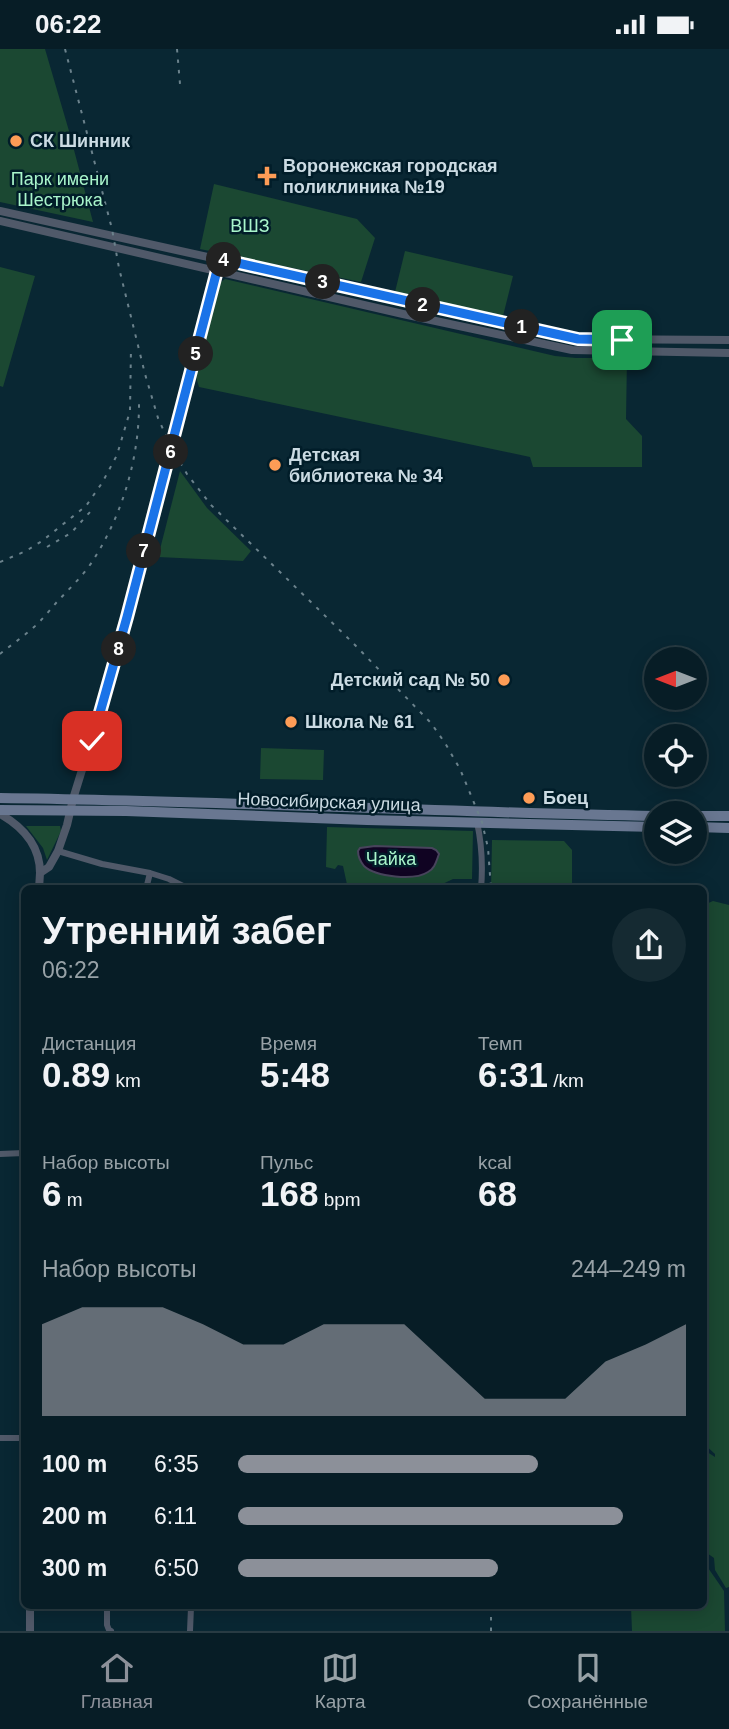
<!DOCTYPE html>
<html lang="ru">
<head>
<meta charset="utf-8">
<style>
	body { margin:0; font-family:Arial,sans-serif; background:#152a32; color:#f1f3f6; height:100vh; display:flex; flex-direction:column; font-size:26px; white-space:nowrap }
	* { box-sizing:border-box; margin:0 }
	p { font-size:23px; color:#98a2a7 }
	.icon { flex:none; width:38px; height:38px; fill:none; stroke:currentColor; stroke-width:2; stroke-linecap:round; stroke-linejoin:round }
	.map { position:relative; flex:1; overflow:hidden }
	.drawer { position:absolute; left:21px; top:836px; width:686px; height:724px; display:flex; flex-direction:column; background:#071d26; border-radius:10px; box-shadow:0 4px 18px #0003,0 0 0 2px #283b43 }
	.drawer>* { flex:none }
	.needle { width:46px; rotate:270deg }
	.buttons { position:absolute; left:644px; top:598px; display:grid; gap:14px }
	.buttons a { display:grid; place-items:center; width:63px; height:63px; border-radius:50%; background:#071d26; box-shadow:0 4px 18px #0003,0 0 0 2px #283b43; font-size:35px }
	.pin { position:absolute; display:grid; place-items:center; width:60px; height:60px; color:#fff; margin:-30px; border-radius:14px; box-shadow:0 4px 10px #0006 }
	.km { position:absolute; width:35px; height:35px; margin:-18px; border-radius:50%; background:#222; color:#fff; font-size:19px; line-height:35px; text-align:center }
	.round { display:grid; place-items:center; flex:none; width:74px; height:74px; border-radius:37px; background:#152a32 }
	.head { display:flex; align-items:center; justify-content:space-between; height:119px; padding:0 21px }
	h1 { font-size:38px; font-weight:700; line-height:52px }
	.stats { display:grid; grid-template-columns:repeat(3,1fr); gap:10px; height:119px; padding:7px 21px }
	.stats div { display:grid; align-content:center }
	.stats b { font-size:35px; font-weight:700 }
	.stats small { font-size:19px; font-weight:400 }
	.stats p { font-size:19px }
	.chart { height:196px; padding:14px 21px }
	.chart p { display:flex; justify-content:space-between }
	.chart svg { width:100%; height:126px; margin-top:7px; fill:#8c9099; opacity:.7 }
	ul { padding:0 21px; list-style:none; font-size:23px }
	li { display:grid; grid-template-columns:112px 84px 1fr; align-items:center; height:52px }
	li i { height:18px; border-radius:9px; background:#8c9099 }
	.status { display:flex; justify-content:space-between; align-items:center; height:49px; padding:0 35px; background:#071d26; direction:ltr }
	.status svg { height:19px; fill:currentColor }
	.dock { display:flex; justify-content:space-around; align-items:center; height:98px; border-top:2px solid #283b43; background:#071d26; font-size:19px; color:#98a2a7 }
	.dock a { display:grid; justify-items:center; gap:4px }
	.dock .on { color:#8c9099 }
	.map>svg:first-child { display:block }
</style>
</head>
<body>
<div class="status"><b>06:22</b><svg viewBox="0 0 49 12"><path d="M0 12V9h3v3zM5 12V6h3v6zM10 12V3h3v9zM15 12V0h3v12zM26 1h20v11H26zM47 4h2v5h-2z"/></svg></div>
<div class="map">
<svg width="729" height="1582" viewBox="0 0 729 1582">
	<rect width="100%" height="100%" fill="#092733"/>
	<path fill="#1b4832" d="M 0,0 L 45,0 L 69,82 L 93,173 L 0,153 Z
		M 214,135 L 357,170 L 375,189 L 361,233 L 200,200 Z
		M 405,202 L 513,227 L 502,271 L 394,247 Z
		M 0,218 L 35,227 L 3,338 L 0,337 Z
		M 225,230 L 555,307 L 576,309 L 627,309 L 626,370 L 642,387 L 642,418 L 533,418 L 530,408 L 199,338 L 196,328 L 221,233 Z
		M 180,422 L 207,459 L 251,502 L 243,512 L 158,508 Z
		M 261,699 L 324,701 L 323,731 L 260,730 Z
		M 26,777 L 60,777 L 61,782 L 47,811 L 43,799 Z
		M 327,778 L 473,782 L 472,830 L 453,830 L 432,840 L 348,840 L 343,817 L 338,816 L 335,820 L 326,818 Z
		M 492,791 L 564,792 L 572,801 L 572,840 L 491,840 Z
		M 713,852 L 729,856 L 729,1538 L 726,1539 L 715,1521 L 714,1509 L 704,1502 L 704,1401 L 715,1408 L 715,1405 L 704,1395 L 704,1079 L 709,1077 L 704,990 L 704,856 Z
		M 704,1513 L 724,1542 L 725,1582 L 632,1582 L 631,1558 L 704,1558 Z"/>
	<path fill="#100322" stroke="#48445c" stroke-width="2" d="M 375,797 L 432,799 L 436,801 L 439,805 C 436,813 435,819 428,823 C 414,832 376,828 364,817 C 360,812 358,807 358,802 L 360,799 Z"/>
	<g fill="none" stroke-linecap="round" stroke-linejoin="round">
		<path stroke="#505969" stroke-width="6" d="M 477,773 C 482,796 483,817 481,840
			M 58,802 L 102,815 L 150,824 L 169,830 L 189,840
			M 146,840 L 150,824
			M 0,1105 L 24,1104
			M 0,1389 L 24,1389
			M 107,1558 L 107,1576 L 109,1581 L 111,1582
			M 190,1582 L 191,1558"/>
		<path stroke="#505969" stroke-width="8" d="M 0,162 L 578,290 L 729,291
			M 0,172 L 403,265 L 572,301 L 729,304
			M 0,765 C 23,778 40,797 40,824
			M 39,840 L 40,824 L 49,818 L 58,802 L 67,776 L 73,750 L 117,608 L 217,220
			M 30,1558 L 30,1582"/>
		<path stroke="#697791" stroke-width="10" d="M 0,749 C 219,752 437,763 656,767
			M 0,761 L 126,762 L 367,771 L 656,778
			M 695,767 L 729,767
			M 695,778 L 729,779"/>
		<path stroke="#6b828c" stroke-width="2" stroke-dasharray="3.5 7" stroke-linecap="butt" d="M 65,0 L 112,180 L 119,219 L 145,325 L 158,369 L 172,400 L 187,425 L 211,456 L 352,593 L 431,674 L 445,694 L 460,720 L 482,773 L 488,799 L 491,840
			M 177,0 L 180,35
			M 47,498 L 71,484 L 90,463
			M 0,513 L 26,502 L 42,492 L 86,457 L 102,434 L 117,406 L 130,362 L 131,298
			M 0,605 C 11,596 23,588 34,578 C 42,571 49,562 56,554 C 68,541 82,528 92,513 C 123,465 140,407 139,350
			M 491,1582 L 491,1558"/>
	</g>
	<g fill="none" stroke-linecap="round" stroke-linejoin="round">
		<defs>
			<path id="route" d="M 92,692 L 127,568 L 220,210 L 578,290 L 622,291"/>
		</defs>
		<use href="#route" stroke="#fff" stroke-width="14"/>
		<use href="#route" stroke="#1a73e8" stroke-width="9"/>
	</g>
	<g fill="#fd9c56" stroke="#011d29" stroke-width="2.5">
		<circle cx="16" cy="92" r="7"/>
		<path d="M263.5 116.5h7v7h7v7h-7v7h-7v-7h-7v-7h7z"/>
		<circle cx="275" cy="416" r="7"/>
		<circle cx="504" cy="631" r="7"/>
		<circle cx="291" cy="673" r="7"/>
		<circle cx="529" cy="749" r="7"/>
	</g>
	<g text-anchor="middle" stroke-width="5" stroke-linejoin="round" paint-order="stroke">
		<g font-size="18" font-weight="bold" fill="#cbdbe3" stroke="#011d29" text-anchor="start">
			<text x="30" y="98">СК Шинник</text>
			<text x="283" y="123">Воронежская городская<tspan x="283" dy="21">поликлиника №19</tspan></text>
			<text x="289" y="412">Детская<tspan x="289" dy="21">библиотека № 34</tspan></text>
			<text x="490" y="637" text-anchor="end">Детский сад № 50</text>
			<text x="305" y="679">Школа № 61</text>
			<text x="543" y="755">Боец</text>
		</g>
		<g font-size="18" fill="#a9f5cb" stroke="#011d29">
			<text x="60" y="136">Парк имени<tspan x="60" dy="21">Шестрюка</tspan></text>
			<text x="250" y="183">ВШЗ</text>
			<text x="391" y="816">Чайка</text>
		</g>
		<g font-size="18" fill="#cbdbe3" stroke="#011d29">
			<text transform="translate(329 753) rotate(2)" y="6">Новосибирская улица</text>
		</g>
	</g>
</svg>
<div class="buttons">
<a><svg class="needle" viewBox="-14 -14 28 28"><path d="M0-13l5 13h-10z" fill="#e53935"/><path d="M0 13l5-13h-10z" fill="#98a2a7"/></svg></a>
<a><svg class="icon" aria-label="locate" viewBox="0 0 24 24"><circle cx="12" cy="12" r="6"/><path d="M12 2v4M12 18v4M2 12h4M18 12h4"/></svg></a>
<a><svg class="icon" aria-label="layers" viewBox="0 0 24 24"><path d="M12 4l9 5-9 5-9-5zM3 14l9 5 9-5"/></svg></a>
</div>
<div class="pin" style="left:622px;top:291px;background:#1e9e55"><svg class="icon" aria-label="arrive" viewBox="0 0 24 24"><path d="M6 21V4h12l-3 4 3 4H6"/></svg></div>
<div class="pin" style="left:92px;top:692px;background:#d93025"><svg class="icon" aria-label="check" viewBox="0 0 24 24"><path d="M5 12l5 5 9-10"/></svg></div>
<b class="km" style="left:522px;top:278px">1</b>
<b class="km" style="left:423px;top:256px">2</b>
<b class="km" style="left:323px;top:233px">3</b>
<b class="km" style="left:224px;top:211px">4</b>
<b class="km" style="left:196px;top:305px">5</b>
<b class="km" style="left:171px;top:403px">6</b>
<b class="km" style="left:144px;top:502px">7</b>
<b class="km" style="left:119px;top:600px">8</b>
<section class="drawer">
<div class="head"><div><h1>Утренний забег</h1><p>06:22</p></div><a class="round"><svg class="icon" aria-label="share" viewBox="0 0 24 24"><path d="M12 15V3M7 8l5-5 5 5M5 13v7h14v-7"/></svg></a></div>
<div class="stats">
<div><p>Дистанция</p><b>0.89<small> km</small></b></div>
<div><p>Время</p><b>5:48</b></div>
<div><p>Темп</p><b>6:31<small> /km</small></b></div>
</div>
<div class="stats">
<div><p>Набор высоты</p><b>6<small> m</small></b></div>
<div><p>Пульс</p><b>168<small> bpm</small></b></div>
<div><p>kcal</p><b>68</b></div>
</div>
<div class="chart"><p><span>Набор высоты</span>244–249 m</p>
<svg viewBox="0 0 160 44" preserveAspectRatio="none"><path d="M0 44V12L10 6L20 6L30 6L40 12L50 19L60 19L70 12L80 12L90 12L100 25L110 38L120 38L130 38L140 25L150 19L160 12V44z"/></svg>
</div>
<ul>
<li><b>100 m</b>6:35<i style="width:67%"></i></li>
<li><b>200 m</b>6:11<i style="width:86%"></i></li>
<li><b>300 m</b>6:50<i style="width:58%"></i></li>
</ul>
</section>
</div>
<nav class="dock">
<a class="on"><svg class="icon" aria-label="home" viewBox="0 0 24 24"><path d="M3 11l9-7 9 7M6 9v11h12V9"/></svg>Главная</a>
<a><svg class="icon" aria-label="map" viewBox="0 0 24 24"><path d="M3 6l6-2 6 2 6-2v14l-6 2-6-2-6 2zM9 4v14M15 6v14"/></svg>Карта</a>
<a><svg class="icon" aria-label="saved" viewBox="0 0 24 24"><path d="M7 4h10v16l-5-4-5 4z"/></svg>Сохранённые</a>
</nav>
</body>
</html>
